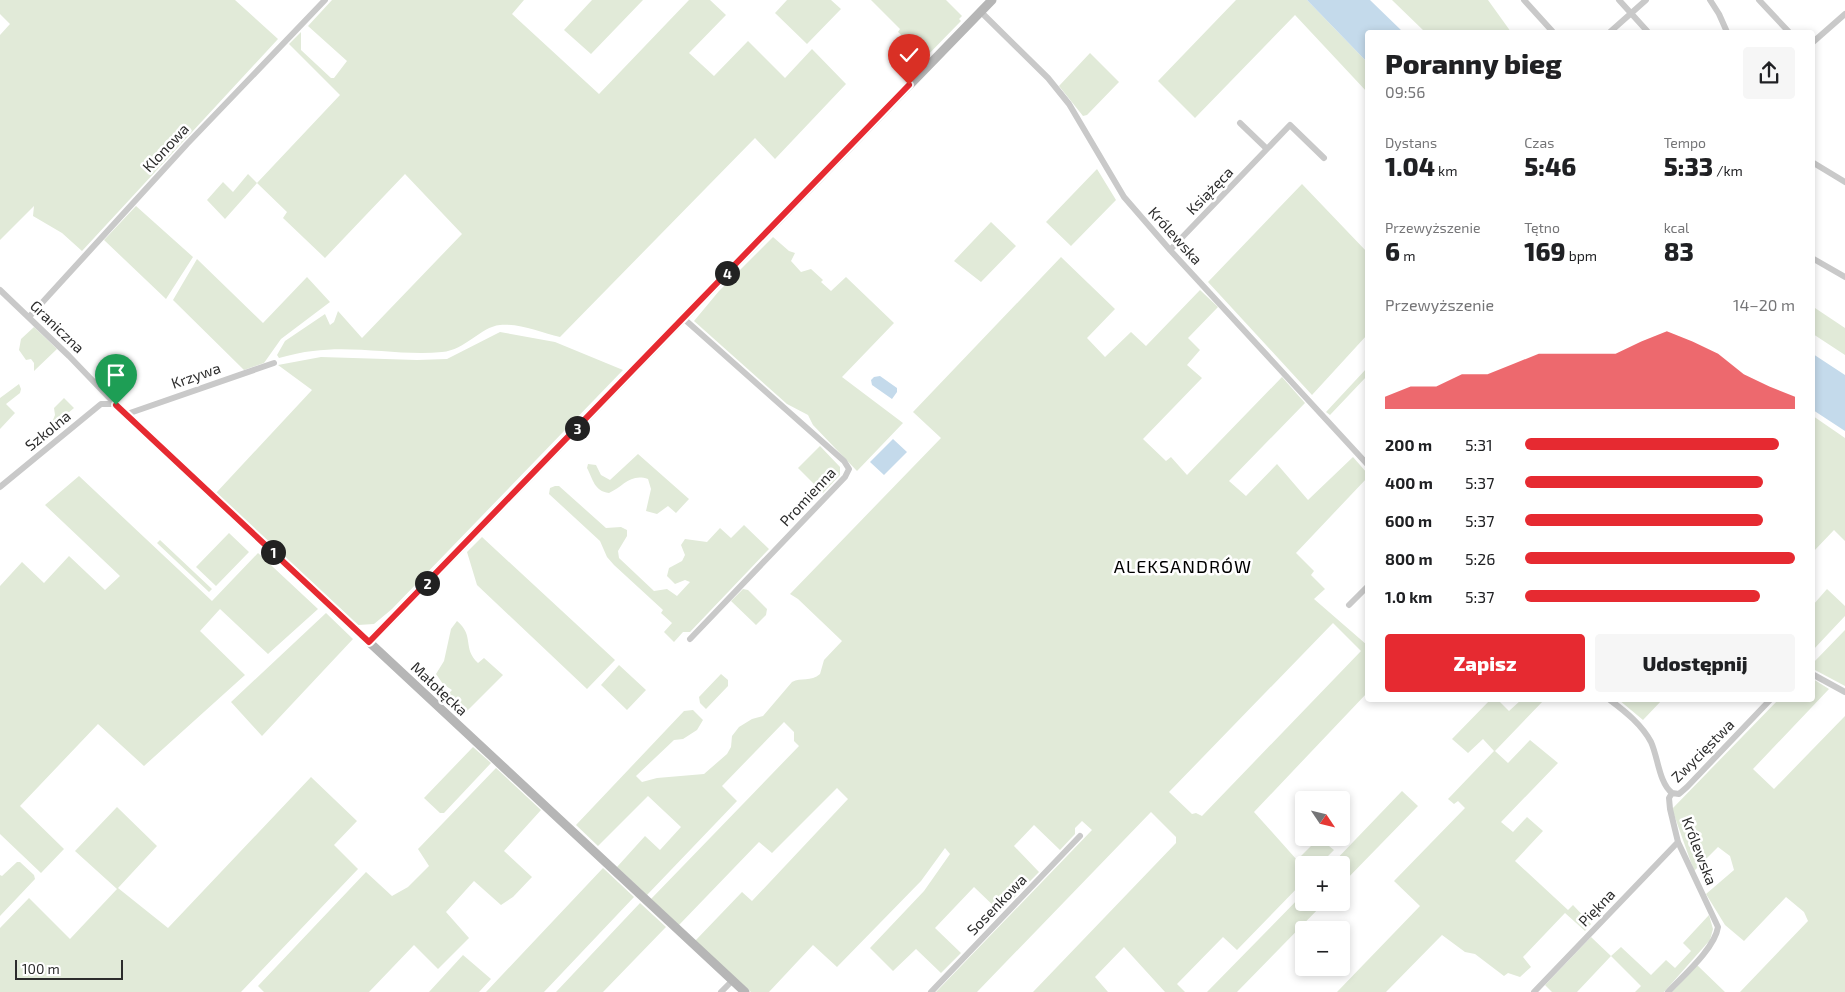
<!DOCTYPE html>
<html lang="pl">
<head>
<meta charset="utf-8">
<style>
	body { margin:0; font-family:"Exo 2",sans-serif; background:#f6f6f6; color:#202124; height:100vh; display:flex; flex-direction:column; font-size:19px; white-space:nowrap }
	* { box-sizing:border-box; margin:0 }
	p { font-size:16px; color:#757577 }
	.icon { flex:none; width:28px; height:28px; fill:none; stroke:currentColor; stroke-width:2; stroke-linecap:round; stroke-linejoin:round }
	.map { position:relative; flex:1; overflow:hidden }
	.details { position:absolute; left:1365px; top:30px; width:450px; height:672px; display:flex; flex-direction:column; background:#fff; border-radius:5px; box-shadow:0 2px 8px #0003 }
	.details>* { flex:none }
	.needle { width:32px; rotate:125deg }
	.tools { position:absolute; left:1295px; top:791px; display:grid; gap:10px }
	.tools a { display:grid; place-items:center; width:55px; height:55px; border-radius:5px; background:#fff; box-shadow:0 2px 8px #0003; font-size:25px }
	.scale { position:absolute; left:15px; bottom:12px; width:108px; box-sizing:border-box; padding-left:5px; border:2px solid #2c2c2c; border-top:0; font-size:14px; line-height:18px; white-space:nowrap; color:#2c2c2c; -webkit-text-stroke:4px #fff; paint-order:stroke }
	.pin { position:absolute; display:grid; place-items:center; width:42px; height:42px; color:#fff; margin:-51px -21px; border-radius:50% 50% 50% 0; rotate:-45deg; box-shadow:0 0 5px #0007 }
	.pin .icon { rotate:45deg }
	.km { position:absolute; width:25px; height:25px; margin:-12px; border-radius:50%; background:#222; color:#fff; font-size:14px; line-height:25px; text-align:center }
	.round { display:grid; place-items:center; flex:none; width:52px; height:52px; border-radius:5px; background:#f6f6f6 }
	.head { display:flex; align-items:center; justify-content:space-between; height:85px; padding:0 20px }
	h1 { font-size:28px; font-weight:800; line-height:38px }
	.stats { display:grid; grid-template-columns:repeat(3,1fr); gap:8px; height:85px; padding:5px 20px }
	.stats div { display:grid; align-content:center }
	.stats b { font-size:25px; font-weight:800 }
	.stats small { font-size:14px; font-weight:400 }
	.stats p { font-size:14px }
	.chart { height:140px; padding:10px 20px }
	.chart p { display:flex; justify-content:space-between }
	.chart svg { width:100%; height:90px; margin-top:5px; fill:#e62a31; opacity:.7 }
	.button { display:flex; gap:10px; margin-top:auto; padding:10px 20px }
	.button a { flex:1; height:58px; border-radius:5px; background:#e62a31; color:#fff; font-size:20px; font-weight:800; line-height:58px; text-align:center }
	.button a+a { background:#f6f6f6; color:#202124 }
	ul { padding:0 20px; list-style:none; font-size:16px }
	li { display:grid; grid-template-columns:80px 60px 1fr; align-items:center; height:38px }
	li i { height:12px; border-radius:6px; background:#e62a31 }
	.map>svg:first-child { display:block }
</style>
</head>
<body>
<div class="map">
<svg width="1845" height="992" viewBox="0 0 1845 992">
	<rect width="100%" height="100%" fill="#fff"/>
	<path fill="#e1ead8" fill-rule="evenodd" d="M 0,0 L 235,0 L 278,39 L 82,251 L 62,233 L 33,216 L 34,206 L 0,240 L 0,35 L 10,24 L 0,14 Z
		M 332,0 L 524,0 L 512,14 L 599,94 L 689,0 L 710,0 L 726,15 L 689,53 L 714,76 L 748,41 L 785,78 L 812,49 L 846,84 L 775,159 L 755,138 L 560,337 C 542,333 519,323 500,325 C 480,327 466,350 442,352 C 400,356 355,345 313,351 C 302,352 291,355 279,358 L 277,355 L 285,341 L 325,314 L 330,325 L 334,322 L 338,311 L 362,338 L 462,234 L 405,174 L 325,258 L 283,218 L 287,212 L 257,183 L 225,219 L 207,200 L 223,182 L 233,192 L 248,174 L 257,183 L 340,95 L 289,44 L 301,32 L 301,50 L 331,78 L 334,78 L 347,61 L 308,26 Z
		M 592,0 L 643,0 L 591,54 L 564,30 Z
		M 787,0 L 831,0 L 841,9 L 807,44 L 775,13 Z
		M 871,0 L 946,0 L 962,16 L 959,19 L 961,21 L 919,64 L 911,57 L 918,50 L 898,32 L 900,29 Z
		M 1236,0 L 1307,0 L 1367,62 L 1367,92 L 1295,15 L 1195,118 L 1158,81 Z
		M 1392,0 L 1488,0 L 1511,32 L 1425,32 Z
		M 1090,53 L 1119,82 L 1087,115 L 1083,116 L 1059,86 Z
		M 1097,169 L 1116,200 L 1071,246 L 1046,222 Z
		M 1302,184 L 1367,252 L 1367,335 L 1312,395 L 1208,282 Z
		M 136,206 L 193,257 L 166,299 L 104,240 Z
		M 991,222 L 1016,246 L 981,282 L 954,261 Z
		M 773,237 L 789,251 L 795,253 L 791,261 L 801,272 L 811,269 L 823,280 L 821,282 L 831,291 L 846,277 L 894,323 L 842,377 L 903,423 L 857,471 L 813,425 L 808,415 L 787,404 L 694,321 L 719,291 Z
		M 1061,257 L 1115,309 L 1087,338 L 1105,357 L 1131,332 L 1146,346 L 1200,290 L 1218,307 L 1188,338 L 1200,350 L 1187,365 L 1202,378 L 1143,439 L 1166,461 L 1171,457 L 1187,475 L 1282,377 L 1305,403 L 1229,481 L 1246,496 L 1277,464 L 1308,500 L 1353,457 L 1367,473 L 1367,478 L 1296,553 L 1314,571 L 1311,575 L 1325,589 L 1314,599 L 1367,645 L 1367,693 L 1254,812 L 1297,860 L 1319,838 L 1334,850 L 1319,865 L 1304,865 L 1304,881 L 1237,950 L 1223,937 L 1177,984 L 1185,992 L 1165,992 L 1124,947 L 1095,977 L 1108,992 L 1033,992 L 1176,843 L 1176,837 L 1151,812 L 977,992 L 936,992 L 1092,830 L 1082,821 L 1075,828 L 1075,834 L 1060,850 L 1034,825 L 1014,846 L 1039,872 L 1000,912 L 974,887 L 935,928 L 961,953 L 941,973 L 916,949 L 893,971 L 870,948 L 924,891 L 950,854 L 945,848 L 921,881 L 837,967 L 813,945 L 769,992 L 751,992 L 695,941 L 742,892 L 752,901 L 848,799 L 837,788 L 772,853 L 759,842 L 679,925 L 651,899 L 799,746 L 794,741 L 794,732 L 784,722 L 722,786 L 737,801 L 647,895 L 617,867 L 645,836 L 660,850 L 681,827 L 648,796 L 598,846 L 576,825 L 684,711 L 693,710 L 703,720 L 697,730 L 683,739 L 674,740 L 636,776 L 642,782 L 657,778 L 704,774 L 727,754 L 731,747 L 732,736 L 739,727 L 752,719 L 763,716 L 792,682 C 801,677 811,682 820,674 L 824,660 L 842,641 L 798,599 L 790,594 L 941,438 L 913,412 ZM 1333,623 L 1361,651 L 1202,816 L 1196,813 L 1192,814 L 1169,792 Z
		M 197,259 L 263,323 L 307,277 L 330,302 L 281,339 L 264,363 L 244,370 L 173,300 Z
		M 1812,306 L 1845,328 L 1845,355 L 1813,334 Z
		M 34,327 L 57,349 L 34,371 L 34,363 L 31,359 L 26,360 L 19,350 L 21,339 Z
		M 500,332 L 555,342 L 623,370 L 392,609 L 374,624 L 358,625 L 216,493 L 312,390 L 278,365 L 321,357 L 417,360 L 447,359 Z
		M 1367,368 L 1367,376 L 1330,415 L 1326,412 Z
		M 19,384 L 21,389 L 20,393 L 6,404 L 15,413 L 0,429 L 0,398 Z
		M 64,398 L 74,408 L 55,424 L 53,420 L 55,415 L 54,408 Z
		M 1813,416 L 1845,438 L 1845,541 L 1834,530 L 1813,552 Z
		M 820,446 L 840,467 L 840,475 L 823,493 L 798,468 Z
		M 638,454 L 689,499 L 676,513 L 668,506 L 657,514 L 646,511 L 651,489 L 648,479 C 630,473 623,487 609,493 C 594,491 593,479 587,468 L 588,464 L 596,465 L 601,475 L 610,480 Z
		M 79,476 L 212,601 L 258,553 L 318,609 L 268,654 L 220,609 L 200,631 L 245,675 L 144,766 L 98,724 L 20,806 L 64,849 L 41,873 L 0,834 L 0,586 L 22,562 L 44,583 L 69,556 L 105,590 L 120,576 L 45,505 Z
		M 555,486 L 559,486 L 606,528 L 621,527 L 627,530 L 627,536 L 618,551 L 619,558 L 654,591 L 667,589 L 677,596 L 690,582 L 685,580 L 675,584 L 667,576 L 669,568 L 682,561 L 685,555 L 681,545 L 685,539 L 707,542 L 720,528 L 731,538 L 744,525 L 769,549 L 690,632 L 683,632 L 674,642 L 664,632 L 672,623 L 661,613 L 663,610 L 614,565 L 607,557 L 600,541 L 549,494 L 550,488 Z
		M 229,533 L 249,552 L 216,586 L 196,567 Z
		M 482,537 L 615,660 L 587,689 L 477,585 L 467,552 Z
		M 160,540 L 212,589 L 209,592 L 157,543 Z
		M 743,589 L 748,590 L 767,609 L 766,615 L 756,625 L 731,601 Z
		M 1827,589 L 1845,606 L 1845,616 L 1813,650 L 1813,605 Z
		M 326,613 L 353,639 L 262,736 L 231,702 Z
		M 457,621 C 475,636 462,648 478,663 L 484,658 L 503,675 L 461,717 L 442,701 L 452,690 L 443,684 L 436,674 L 444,661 L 451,629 Z
		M 1845,630 L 1845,686 L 1815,670 L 1813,663 Z
		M 619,665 L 646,690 L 627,710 L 601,685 Z
		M 721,674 L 728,680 L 728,686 L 706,709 L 700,703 L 699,697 Z
		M 1813,679 L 1829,689 L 1753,769 L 1774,789 L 1845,716 L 1845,992 L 1740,992 L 1808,921 L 1804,912 L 1786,897 L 1744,941 L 1725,925 L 1706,894 L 1734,870 L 1730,856 L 1718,847 L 1694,871 L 1672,809 L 1778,700 L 1812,700 Z
		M 1490,700 L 1498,700 L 1509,711 L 1521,700 L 1544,700 L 1495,751 L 1508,763 L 1530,740 L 1558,763 L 1501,822 L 1513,832 L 1527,817 L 1543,831 L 1515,861 L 1568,910 L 1573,905 L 1591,924 L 1585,931 L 1565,913 L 1523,957 L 1531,967 L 1520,977 L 1508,973 L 1504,976 L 1475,954 L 1465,952 L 1442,935 L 1386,992 L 1337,992 L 1420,906 L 1394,881 L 1465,808 L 1458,801 L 1454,804 L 1448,799 L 1494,751 L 1483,739 L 1468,753 L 1452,739 Z
		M 1619,700 L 1662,700 L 1643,720 Z
		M 473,747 L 491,763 L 444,813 L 440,813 L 424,798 Z
		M 496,768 L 541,810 L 504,851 L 532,877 L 513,897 L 501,905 L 474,881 L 446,912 L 469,938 L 438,969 L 414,945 L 369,992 L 264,992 L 258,986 L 366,872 L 392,896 L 408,887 L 429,866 L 418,849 Z
		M 311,777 L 357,821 L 334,845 L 358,869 L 241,992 L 0,992 L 0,928 L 29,898 L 70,939 L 117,889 L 75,851 L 117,807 L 157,846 L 118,888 L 168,928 Z
		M 1402,791 L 1418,806 L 1341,885 L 1341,865 L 1331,865 Z
		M 17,862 L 20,862 L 34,875 L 35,879 L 0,916 L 0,875 L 2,876 Z
		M 603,868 L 634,897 L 544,992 L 486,992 Z
		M 1304,893 L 1304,902 L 1324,903 L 1237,992 L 1207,992 Z
		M 640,903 L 666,927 L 603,992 L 556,992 Z
		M 1709,915 L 1713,929 L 1710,940 L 1664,992 L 1635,992 L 1641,986 L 1611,956 L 1577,992 L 1552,992 L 1545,985 L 1591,937 L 1611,956 L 1621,947 L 1651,975 L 1666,960 L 1675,968 L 1691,951 L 1683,943 Z
		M 463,955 L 491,979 L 479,992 L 429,992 Z
		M 1697,965 L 1725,992 L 1672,992 Z"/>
	<path fill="#c4daeb" d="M 1307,0 L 1370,0 L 1403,32 L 1368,32 L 1367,62 Z
		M 1813,354 L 1845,375 L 1845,431 L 1813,410 Z
		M 880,376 L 897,388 L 897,392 L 892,399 L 872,385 L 871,380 L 874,377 Z
		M 893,439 L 907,452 L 884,475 L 870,462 Z"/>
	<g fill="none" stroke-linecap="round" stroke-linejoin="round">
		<path stroke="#c9c9c9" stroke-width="6" d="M 1524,0 L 1553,32
			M 1619,0 L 1648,32
			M 1710,0 L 1719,14 L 1727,32
			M 1759,0 L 1789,32
			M 981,12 L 1048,78 L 1069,104 L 1124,197 L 1170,250 L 1368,465
			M 1610,32 L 1646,0
			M 1812,43 L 1845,14
			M 1240,123 L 1267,149
			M 1812,162 L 1845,182
			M 1170,250 L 1290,125 L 1324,158
			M 1812,258 L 1845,277
			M 0,290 L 69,356 L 116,405 L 369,642
			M 29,317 L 187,144 L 325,0
			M 683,318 L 844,461 L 849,469 L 845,477 L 690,639
			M 127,414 L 274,363
			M 0,487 L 101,404 L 114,404
			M 1349,605 L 1368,586
			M 1812,674 L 1845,692
			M 1610,700 C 1626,712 1642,725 1651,742 C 1658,757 1659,783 1672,793
			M 1672,793 L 1679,794 L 1687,787 L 1770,700
			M 721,992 L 732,981
			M 931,992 L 1080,836
			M 1534,992 L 1678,842
			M 1668,992 C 1683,976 1715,948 1718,927 L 1678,842 L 1670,809 L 1669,798 L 1672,793"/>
		<path stroke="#b6b6b6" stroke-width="9" d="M 745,992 L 369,642 L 992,0"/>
	</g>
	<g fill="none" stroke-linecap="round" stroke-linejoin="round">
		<defs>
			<path id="route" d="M 116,405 L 369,642 L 909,85"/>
		</defs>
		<use href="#route" stroke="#fff" stroke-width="10"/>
		<use href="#route" stroke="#e62a31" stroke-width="6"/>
	</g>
	<g text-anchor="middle" stroke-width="5" stroke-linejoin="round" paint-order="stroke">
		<g font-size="15" fill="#2c2c2c" stroke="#fff">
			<text transform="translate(166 148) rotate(-47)" y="5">Klonowa</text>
			<text transform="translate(1210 191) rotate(-46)" y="5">Książęca</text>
			<text transform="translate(1175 236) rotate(48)" y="5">Królewska</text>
			<text transform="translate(57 327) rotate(44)" y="5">Graniczna</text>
			<text transform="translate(196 376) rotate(-19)" y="5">Krzywa</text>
			<text transform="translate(48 431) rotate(-39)" y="5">Szkolna</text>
			<text transform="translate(808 497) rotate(-47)" y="5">Promienna</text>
			<text transform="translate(439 689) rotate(43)" y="5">Małołęcka</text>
			<text transform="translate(1703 751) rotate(-45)" y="5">Zwycięstwa</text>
			<text transform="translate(1699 851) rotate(69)" y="5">Królewska</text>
			<text transform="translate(997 905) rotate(-46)" y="5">Sosenkowa</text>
			<text transform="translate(1597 908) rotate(-46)" y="5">Piękna</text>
		</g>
		<g font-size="18" letter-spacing="1" fill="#000" stroke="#fff">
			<text x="1183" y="573">ALEKSANDRÓW</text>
		</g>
	</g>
</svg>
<div class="tools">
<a><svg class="needle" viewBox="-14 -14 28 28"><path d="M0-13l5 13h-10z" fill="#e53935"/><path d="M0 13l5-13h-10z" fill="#757577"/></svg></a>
<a>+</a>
<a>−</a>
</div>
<div class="scale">100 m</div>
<div class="pin" style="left:116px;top:405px;background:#1e9e55"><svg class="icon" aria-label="arrive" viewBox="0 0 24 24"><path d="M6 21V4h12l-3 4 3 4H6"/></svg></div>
<div class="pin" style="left:909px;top:85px;background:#d93025"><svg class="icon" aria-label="check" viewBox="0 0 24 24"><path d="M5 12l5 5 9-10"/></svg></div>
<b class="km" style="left:273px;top:552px">1</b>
<b class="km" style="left:427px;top:583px">2</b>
<b class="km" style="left:577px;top:428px">3</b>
<b class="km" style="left:727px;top:273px">4</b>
<section class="details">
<div class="head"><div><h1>Poranny bieg</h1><p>09:56</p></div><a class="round"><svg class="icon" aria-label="share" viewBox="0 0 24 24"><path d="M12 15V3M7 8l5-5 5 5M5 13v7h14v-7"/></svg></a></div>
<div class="stats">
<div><p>Dystans</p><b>1.04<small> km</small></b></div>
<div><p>Czas</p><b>5:46</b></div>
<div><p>Tempo</p><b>5:33<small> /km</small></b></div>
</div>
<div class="stats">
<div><p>Przewyższenie</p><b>6<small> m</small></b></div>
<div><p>Tętno</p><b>169<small> bpm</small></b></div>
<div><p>kcal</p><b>83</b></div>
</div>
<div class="chart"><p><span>Przewyższenie</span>14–20 m</p>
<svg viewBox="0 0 160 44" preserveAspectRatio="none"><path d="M0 44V38L10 33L20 33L30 27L40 27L50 22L60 17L70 17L80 17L90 17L100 11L110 6L120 11L130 17L140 27L150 33L160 38V44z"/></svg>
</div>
<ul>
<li><b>200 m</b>5:31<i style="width:94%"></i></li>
<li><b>400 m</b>5:37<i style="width:88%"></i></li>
<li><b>600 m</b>5:37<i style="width:88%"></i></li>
<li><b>800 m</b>5:26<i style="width:100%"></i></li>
<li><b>1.0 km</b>5:37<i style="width:87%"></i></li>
</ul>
<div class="button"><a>Zapisz</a><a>Udostępnij</a></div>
</section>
</div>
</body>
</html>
